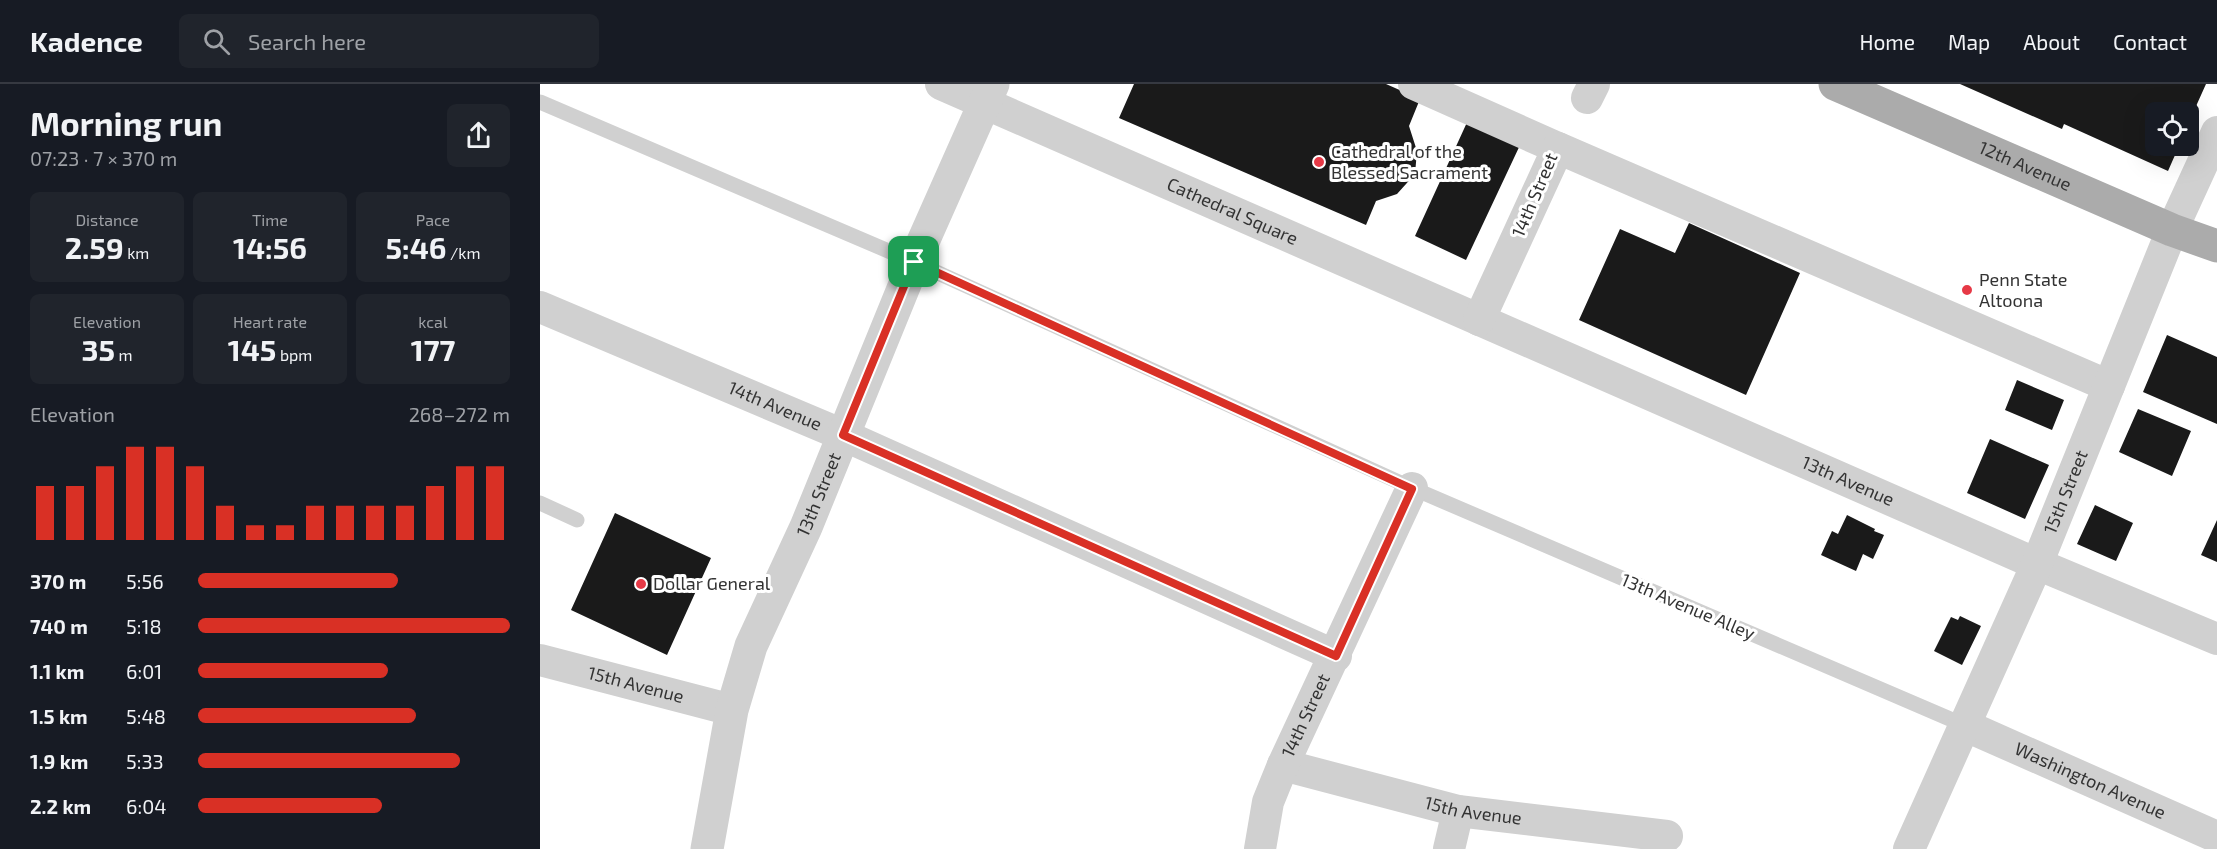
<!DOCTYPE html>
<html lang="en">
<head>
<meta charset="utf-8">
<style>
	body { margin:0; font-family:"Exo 2",sans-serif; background:#20242c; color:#f1f3f6; height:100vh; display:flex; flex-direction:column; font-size:22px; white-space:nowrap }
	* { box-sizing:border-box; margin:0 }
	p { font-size:20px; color:#9ea1a6 }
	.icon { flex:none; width:33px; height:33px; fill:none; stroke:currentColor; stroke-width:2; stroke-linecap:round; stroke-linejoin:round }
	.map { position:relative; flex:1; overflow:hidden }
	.drawer { display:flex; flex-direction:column; background:#171b24; width:540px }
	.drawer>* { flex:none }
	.controls { position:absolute; left:1605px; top:18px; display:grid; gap:12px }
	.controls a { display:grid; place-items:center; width:54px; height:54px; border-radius:9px; background:#171b24; box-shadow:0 6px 24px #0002; font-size:30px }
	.pin { position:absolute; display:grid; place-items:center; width:51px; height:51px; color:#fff; margin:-26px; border-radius:12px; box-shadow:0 3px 9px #0006 }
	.round { display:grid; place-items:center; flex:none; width:63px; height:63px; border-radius:9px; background:#20242c }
	.headline { display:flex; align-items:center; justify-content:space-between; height:102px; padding:0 30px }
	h1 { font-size:33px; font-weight:700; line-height:45px }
	.stats { display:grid; grid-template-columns:repeat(3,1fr); gap:9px; height:102px; padding:6px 30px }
	.stats div { display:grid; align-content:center; border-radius:9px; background:#20242c; text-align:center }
	.stats b { font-size:30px; font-weight:700 }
	.stats small { font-size:16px; font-weight:400 }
	.stats p { font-size:16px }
	.chart { height:168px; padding:12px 30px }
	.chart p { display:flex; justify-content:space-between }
	.chart svg { width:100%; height:108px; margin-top:6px; stroke:#d93025; stroke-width:6 }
	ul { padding:0 30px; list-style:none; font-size:20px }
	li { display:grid; grid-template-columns:96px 72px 1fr; align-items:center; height:45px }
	li i { height:15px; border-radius:8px; background:#d93025 }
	header { display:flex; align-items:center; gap:36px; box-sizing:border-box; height:84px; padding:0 30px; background:#171b24; border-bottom:2px solid #363941 }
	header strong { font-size:28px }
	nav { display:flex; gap:33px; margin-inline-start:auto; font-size:21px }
	.search { width:420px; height:54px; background:#20242c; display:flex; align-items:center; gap:15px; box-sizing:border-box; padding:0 21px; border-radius:9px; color:#9ea1a6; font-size:22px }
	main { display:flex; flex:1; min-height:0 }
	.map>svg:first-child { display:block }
</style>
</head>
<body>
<header>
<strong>Kadence</strong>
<div class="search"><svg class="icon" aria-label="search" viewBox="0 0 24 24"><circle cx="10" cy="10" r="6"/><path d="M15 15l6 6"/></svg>Search here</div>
<nav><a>Home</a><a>Map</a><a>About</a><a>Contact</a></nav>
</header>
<main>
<section class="drawer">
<div class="headline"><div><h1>Morning run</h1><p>07:23 · 7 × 370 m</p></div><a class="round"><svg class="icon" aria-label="share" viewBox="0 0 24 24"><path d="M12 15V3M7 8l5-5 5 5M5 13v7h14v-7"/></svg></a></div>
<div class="stats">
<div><p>Distance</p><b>2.59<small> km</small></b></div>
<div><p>Time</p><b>14:56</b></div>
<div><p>Pace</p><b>5:46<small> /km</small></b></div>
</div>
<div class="stats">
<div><p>Elevation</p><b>35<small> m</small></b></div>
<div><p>Heart rate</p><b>145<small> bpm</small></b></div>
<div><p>kcal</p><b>177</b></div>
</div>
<div class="chart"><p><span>Elevation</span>268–272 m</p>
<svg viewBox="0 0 160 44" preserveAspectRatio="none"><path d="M5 44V22M15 44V22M25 44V14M35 44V6M45 44V6M55 44V14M65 44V30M75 44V38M85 44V38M95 44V30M105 44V30M115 44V30M125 44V30M135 44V22M145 44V14M155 44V14"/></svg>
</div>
<ul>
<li><b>370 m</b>5:56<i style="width:64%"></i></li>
<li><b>740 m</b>5:18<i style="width:100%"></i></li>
<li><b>1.1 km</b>6:01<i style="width:61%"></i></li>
<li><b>1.5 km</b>5:48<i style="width:70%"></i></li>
<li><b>1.9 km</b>5:33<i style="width:84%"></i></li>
<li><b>2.2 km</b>6:04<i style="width:59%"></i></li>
</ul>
</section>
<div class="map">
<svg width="1677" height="765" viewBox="0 0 1677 765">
	<rect width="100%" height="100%" fill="#fff"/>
	<path fill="#1a1a1a" d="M 594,0 L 846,0 L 880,15 L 869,42 L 877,67 L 875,90 L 857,110 L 836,117 L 826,141 L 579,34 Z
		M 1420,0 L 1666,0 L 1648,40 L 1648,28 L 1616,28 L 1616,62 L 1639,62 L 1628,87 L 1524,40 L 1522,45 Z
		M 929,34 L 981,59 L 926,176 L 875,152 Z
		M 1149,139 L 1260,189 L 1206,311 L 1039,236 L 1080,145 L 1135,169 Z
		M 1627,251 L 1677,273 L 1677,340 L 1603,308 Z
		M 1477,296 L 1524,316 L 1512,346 L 1465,326 Z
		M 1598,325 L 1651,347 L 1632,392 L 1579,368 Z
		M 1450,355 L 1509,381 L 1485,435 L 1427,409 Z
		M 1555,421 L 1593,439 L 1576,477 L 1537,460 Z
		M 75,429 L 171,474 L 127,571 L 31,526 Z
		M 1307,431 L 1335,445 L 1334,447 L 1344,451 L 1333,475 L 1323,470 L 1316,487 L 1281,471 L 1292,447 L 1298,450 Z
		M 1677,436 L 1677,478 L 1661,471 Z
		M 1420,532 L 1441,542 L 1422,581 L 1394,567 L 1411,533 L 1418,536 Z"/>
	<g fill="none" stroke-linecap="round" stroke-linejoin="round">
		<path stroke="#d0d0d0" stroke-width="15" d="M 0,18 L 374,178 L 872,404 L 1424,641
			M 0,419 L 37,436"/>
		<g stroke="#d0d0d0" stroke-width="32">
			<path id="s1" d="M 401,0 L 1497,480 L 1677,555"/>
			<path d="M 874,0 L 1018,64 L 939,236"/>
			<path d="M 1047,14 L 1054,0"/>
			<path d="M 1018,64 L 1569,302"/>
			<path id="s2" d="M 0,223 L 303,351 L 796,572"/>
			<path id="s3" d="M 0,576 L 192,626"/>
			<path id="s4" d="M 1424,641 L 1677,753"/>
			<path id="s5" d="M 743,681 L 918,727 L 1127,752"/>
			<path id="s6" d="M 720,765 L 728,718 L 743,681 L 872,404"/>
			<path d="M 909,765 L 918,727"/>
			<path id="s7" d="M 1369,765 L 1497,480 L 1632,146 L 1677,48"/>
		</g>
		<path stroke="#d0d0d0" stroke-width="33" id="s8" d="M 167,765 L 192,626 L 211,562 L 266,443 L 374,178 L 453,0"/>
		<path stroke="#ababab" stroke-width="33" id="s9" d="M 1295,0 L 1632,146 L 1677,162"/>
	</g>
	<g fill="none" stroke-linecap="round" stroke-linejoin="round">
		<defs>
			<path id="route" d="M 374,178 L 872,405 L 796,572 L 303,351 Z"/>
		</defs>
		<use href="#route" stroke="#fff" stroke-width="12"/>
		<use href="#route" stroke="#d93025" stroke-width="8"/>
	</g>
	<g fill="#e63946" stroke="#fff" stroke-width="2">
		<circle cx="779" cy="78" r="6"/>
		<circle cx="1427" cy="206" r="6"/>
		<circle cx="101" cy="500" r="6"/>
	</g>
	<g text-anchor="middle" stroke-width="6" stroke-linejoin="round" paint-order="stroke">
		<g font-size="18" fill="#333" stroke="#fff" text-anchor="start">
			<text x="791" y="74">Cathedral of the<tspan x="791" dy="21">Blessed Sacrament</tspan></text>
			<text x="1439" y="202">Penn State<tspan x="1439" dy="21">Altoona</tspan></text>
			<text x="113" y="506">Dollar General</text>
		</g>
		<g font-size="18" fill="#333" stroke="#fff">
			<text dy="6" stroke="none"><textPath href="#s9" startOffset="207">12th Avenue</textPath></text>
			<text transform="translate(995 111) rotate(-67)" y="6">14th Street</text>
			<text dy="6" stroke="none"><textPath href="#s1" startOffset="318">Cathedral Square</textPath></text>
			<text dy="6" stroke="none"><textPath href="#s2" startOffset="255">14th Avenue</textPath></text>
			<text dy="6" stroke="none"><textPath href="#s1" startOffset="990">13th Avenue</textPath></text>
			<text dy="6" stroke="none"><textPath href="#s7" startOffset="390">15th Street</textPath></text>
			<text dy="6" stroke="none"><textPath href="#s8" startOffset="374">13th Street</textPath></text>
			<text transform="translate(1148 523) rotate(23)" y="6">13th Avenue Alley</text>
			<text dy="6" stroke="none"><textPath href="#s3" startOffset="99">15th Avenue</textPath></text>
			<text dy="6" stroke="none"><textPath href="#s6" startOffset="142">14th Street</textPath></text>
			<text dy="6" stroke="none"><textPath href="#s4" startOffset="138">Washington Avenue</textPath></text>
			<text dy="6" stroke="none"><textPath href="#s5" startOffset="196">15th Avenue</textPath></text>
		</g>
	</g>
</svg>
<div class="controls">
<a><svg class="icon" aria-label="locate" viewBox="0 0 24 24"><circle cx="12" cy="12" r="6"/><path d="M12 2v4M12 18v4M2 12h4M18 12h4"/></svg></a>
</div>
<div class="pin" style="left:374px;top:178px;background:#1e9e55"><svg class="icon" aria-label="arrive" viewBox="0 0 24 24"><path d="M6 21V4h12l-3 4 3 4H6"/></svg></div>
</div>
</main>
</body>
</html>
